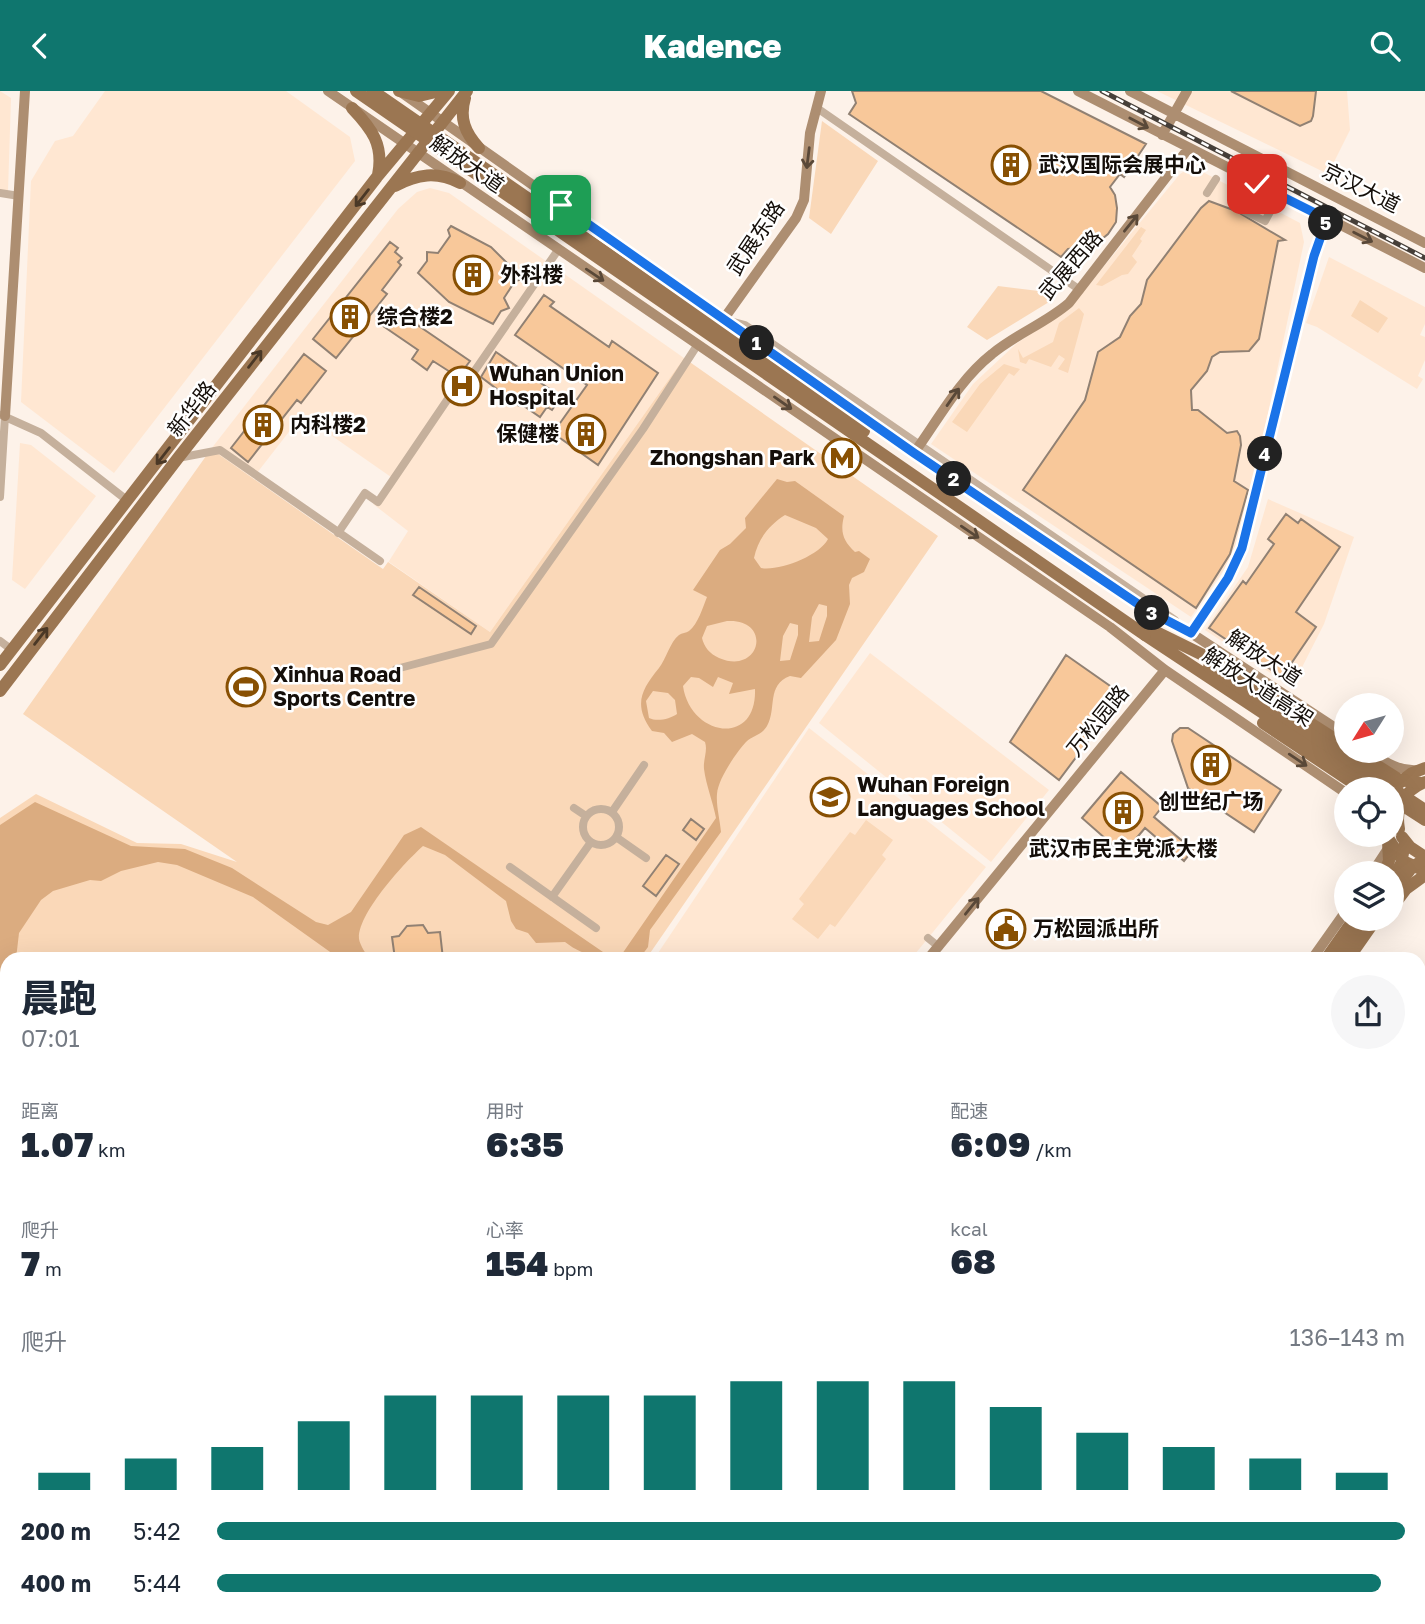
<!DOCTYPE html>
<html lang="zh">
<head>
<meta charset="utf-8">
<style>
	body { margin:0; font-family:"Golos Text","Noto Sans SC",sans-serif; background:#f6f6f7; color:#1f2937; height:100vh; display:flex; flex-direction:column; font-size:26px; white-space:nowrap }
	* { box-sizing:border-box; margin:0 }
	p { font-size:23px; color:#747a83 }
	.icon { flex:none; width:38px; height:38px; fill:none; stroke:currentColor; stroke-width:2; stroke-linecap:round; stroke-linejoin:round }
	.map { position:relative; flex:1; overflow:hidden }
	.sheet { position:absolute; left:0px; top:861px; width:1426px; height:672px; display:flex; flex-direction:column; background:#fff; border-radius:21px 21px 0 0; box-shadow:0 7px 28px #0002 }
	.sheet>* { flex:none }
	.needle { width:46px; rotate:233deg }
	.fabs { position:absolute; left:1334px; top:602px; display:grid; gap:14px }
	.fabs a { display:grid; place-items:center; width:70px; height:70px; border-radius:50%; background:#fff; box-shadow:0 7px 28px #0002; font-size:35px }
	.pin { position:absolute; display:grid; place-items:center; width:60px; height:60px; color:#fff; margin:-30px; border-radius:14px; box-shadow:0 4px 10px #0006 }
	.km { position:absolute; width:35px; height:35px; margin:-18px; border-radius:50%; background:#222; color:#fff; font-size:19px; line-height:35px; text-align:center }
	.round { display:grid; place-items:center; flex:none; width:74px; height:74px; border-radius:37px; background:#f6f6f7 }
	.head { display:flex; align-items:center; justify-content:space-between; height:119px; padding:0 21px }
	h1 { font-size:38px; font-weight:800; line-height:52px }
	.metrics { display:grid; grid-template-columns:repeat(3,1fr); gap:10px; height:119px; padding:7px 21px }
	.metrics div { display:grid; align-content:center }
	.metrics b { font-size:35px; font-weight:800 }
	.metrics small { font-size:19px; font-weight:400 }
	.metrics p { font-size:19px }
	.chart { height:196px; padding:14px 21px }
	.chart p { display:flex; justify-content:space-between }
	.chart svg { width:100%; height:126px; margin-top:7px; stroke:#0f766e; stroke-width:6 }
	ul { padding:0 21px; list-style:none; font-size:23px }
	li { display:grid; grid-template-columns:112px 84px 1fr; align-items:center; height:52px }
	li i { height:18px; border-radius:9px; background:#0f766e }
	header { display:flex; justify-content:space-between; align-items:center; height:91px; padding:0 21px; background:#0f766e; color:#fff; font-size:32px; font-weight:800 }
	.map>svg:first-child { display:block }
</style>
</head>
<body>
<header><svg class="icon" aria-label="back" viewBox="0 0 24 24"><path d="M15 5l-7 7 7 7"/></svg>Kadence<svg class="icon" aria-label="search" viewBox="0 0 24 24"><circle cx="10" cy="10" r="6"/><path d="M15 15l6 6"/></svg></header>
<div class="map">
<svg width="1425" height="1533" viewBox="0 0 1425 1533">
	<rect width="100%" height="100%" fill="#fdf2e9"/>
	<path fill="#ffe7d2" d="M 0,0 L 11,7 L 8,100 L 0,99 Z
		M 105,0 L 286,0 L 350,46 L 355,70 L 114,382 L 21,311 L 31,90 L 55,50 L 73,45 Z
		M 1157,0 L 1347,0 L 1350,39 L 1328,83 Z
		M 1189,77 L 1199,79 L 1300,132 L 1304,151 L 1244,437 L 1234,464 L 1191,526 L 931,353 L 973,293 L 1016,253 L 1072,214 L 1180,83 Z
		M 430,97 L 449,102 L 684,267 L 490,541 L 389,471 L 384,478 L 408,440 L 373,413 L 391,386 L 302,324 L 253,387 L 211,358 L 398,118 L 417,101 Z
		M 1329,166 L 1425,216 L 1425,233 L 1420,244 L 1425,246 L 1425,269 L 1418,285 L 1423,288 L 1417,298 L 1317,236 L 1306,232 Z
		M 20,352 L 31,354 L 96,405 L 25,498 L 12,489 Z
		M 1268,408 L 1354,446 L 1324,533 L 1292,596 L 1205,539 L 1248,476 Z
		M 870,562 L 1049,699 L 991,771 L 819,632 Z
		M 809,637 L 986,776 L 911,868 L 654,868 Z
		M 1419,1109 L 1425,1109 L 1425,1533 L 1328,1533 L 1329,1526 L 1419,1526 Z
		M 1143,1526 L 1265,1526 L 1291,1530 L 1291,1533 L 1135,1533 Z"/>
	<path fill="#fad8b8" d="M 822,30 L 878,70 L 831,143 L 809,127 Z
		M 1141,136 L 1146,139 L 1140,148 L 1142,150 L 1132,165 L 1137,171 L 1128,183 L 1122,184 L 1102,195 L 1096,194 Z
		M 998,195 L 1047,201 L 1049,211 L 987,249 L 967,236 Z
		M 1360,209 L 1388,227 L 1378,242 L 1351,225 Z
		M 1079,217 L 1084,223 L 1068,282 L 1058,278 L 1065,268 L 1059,264 L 1051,276 L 1029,268 L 1026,273 L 1020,271 L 1018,258 L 1023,267 L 1053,251 L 1059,232 Z
		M 684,267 L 938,445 L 646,868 L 7,868 L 7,1039 L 0,1033 L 0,727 L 36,703 L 137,752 L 181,753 L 237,771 L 23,623 L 211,358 L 383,478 L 388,471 L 490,541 Z
		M 1004,273 L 1020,278 L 1014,285 L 1009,282 L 967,341 L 952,331 L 980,293 Z
		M 866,729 L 893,749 L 882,764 L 886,768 L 835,836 L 830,833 L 818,848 L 792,828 L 804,813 L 799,808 L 850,741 L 855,744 Z
		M 1419,1454 L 1425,1456 L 1425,1533 L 1402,1533 L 1384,1527 L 1419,1526 Z"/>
	<path fill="#dbac80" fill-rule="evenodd" d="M 777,388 L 787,391 L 795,390 L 844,425 C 840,441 843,450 855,461 L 859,460 L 870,468 L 864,481 L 852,487 L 849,494 L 850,513 L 836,549 L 801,587 L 790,585 C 766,594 777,618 767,635 C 761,645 753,644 746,651 C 736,662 718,688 717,703 C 716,715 720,729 721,741 L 650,839 L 648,856 L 639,868 C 611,868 588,869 565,851 L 536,852 L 528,842 L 516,838 L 511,830 L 506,810 L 445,764 L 423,755 C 405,771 357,823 359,848 C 360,854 366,863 369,868 L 340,868 L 253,806 L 177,774 L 158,771 L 121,780 L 101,790 L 90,789 L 53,800 L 41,809 L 19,842 L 16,868 L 7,868 L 7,982 L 0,967 L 0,734 L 35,711 L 131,755 L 185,758 L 232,777 L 316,831 L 328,834 L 351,821 L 404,744 L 421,736 L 603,861 L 614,865 L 622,863 L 716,727 C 713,711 706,694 704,678 C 703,668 708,660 705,651 L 692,643 L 672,651 L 664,642 L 652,640 C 633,614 641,599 659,577 C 666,568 670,551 679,544 C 682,542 686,542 689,540 C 698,533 703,516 707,506 L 693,499 L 720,459 L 730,453 L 746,437 L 745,427 ZM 785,424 L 816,437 L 828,448 C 819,465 780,480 761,477 L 754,467 C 758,448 769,434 785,424 ZM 819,513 L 827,515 L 827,525 L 819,550 L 809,551 L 812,526 ZM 727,530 C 773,527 761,585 719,567 C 710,563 704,556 702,547 L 707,535 ZM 790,532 L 798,534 L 798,544 L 790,569 L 780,570 L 783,545 ZM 691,586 L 699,587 L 713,596 L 718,586 L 733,592 L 729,603 L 755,598 C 757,657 690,645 683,595 ZM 653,600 L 668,602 L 675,609 L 677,623 C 670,628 657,631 649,627 L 646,610 Z"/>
	<path fill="#f8c89a" stroke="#918173" stroke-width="2" d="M 852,0 L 1041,0 L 1146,53 L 1124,86 L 1120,83 L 1110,96 L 1115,104 L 1117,117 L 1116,131 L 1108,143 L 1097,152 L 1086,156 L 1068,158 L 1061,166 L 849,23 L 856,12 Z
		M 1231,0 L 1316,0 L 1313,25 L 1311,30 L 1300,35 Z
		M 1209,110 L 1236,120 L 1285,149 L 1278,150 L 1259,248 L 1249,260 L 1220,261 L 1212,266 L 1207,280 L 1191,299 L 1192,319 L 1198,319 L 1227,342 L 1237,340 L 1240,345 L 1241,354 L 1234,390 L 1248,399 L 1230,463 L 1196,517 L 1023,399 L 1085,309 L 1098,261 L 1120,246 L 1130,225 L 1141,213 L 1147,189 L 1201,117 Z
		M 451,135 L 491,156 L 515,180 L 524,183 L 524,188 L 515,190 L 504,207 L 509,217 L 501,220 L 493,233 L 449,211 L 418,182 L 427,170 L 427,161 L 438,162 L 450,145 L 448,139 Z
		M 390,151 L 398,157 L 395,161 L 402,167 L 398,171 L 401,174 L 382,199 L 387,203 L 336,267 L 313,248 Z
		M 544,204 L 554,211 L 550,215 L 609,256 L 612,250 L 658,282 L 598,374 L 553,342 L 587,294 L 515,244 Z
		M 394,218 L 470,270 L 458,286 L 433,270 L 427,279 L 412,268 L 418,259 L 383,235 Z
		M 496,261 L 561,306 L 552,319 L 547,316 L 540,326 L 521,313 L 519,315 L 481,286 Z
		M 304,263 L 326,280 L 301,312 L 297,309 L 248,371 L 231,357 Z
		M 1286,423 L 1298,432 L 1301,428 L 1340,456 L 1296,521 L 1316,536 L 1282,586 L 1209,537 L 1243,490 L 1246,493 L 1274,453 L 1268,448 Z
		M 419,496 L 476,535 L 471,543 L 413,504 Z
		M 1066,564 L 1123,604 L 1059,689 L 1010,651 Z
		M 1180,637 L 1188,637 L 1281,699 L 1254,741 L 1188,697 L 1172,650 L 1173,643 Z
		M 1121,681 L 1162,716 L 1154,726 L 1193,759 L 1184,770 L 1145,737 L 1123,763 L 1082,727 Z
		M 691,728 L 704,738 L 696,749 L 683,739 Z
		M 666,764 L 679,773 L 656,805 L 643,795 Z
		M 423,834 L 428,842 L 440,841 L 443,868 L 395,868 L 392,846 L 399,845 L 407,835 Z
		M 487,1526 L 543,1526 L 552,1533 L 482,1533 Z"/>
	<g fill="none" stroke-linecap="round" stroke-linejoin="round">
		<path stroke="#c5b09c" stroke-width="8" d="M 817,17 L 1080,199
			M 0,102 L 19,105
			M 1207,102 L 1216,88
			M 1242,119 L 1265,130 L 1279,104
			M 730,230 L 745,234 L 1175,529
			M 1,324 L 41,342 L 128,410
			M 178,367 L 220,359 L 380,470
			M 0,406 L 5,325
			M 338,442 L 365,402 L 378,411 L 458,293 L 467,291 L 558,159
			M 0,550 L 12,559
			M 396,578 L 491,553 L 643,338 L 698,253
			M 574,717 L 586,725
			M583 736a18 18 0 1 1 36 0a18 18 0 1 1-36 0Z
			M 612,721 L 644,674
			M 616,746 L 646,767
			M 510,776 L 596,837
			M 552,806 L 591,751
			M 928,847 L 939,856
			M 0,1220 L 7,1211
			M 0,1295 L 7,1300
			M 1419,1358 L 1425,1359
			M 1347,1533 L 1348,1526"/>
		<path stroke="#ad8e71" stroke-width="10" d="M 328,0 L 1110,536 L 1165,579 L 1346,702
			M 1078,0 L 1425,177
			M 1130,0 L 1425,152
			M 402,2 L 914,362 L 1147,519 L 1191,542 L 1346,644
			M 1162,44 L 1187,0
			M 723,229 L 796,127 L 804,109 L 810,42 L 821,0
			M 5,325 L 25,0
			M 914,362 C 938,329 959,289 992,263 C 1016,243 1046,232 1069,212 L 1188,58
			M 1191,542 L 1229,487 L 1242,457 L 1314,165 L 1327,128
			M 1369,660 C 1385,671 1399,681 1419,679
			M 1372,782 L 1389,756
			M 928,868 L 1165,579
			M 1312,868 L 1346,820
			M 0,1146 L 7,1151
			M 0,1320 L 7,1312
			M 363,1526 L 369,1533
			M 571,1526 L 580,1533
			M 376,1533 L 382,1526
			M 815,1533 L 821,1526
			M 869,1533 L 874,1526
			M 1308,1533 L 1308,1526"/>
		<path stroke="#9b7652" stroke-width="12" d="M 399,0 L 419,5 L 440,0
			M 465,7 C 459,27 465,42 479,57
			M 352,17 C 372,38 384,54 378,84
			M 395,95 C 417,83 437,80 460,92
			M 1150,538 L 1207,566 L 1346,655
			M 1145,544 L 1378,698
			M 0,574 L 377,86 L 449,0
			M 0,600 L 178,367 L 467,0
			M 1263,632 L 1362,698
			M 1398,693 L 1412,682 L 1425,677
			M 1399,738 C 1395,717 1404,699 1425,691
			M 1386,744 L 1403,770 L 1425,780
			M 1402,746 L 1410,756 L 1425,766
			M 1384,782 L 1389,770 L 1388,751
			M 1391,818 L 1406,798 L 1425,784
			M 1326,868 L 1354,828
			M 1338,868 L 1365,828
			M 1348,868 L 1376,828
			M 834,1533 L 840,1526
			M 853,1533 L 858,1526"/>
		<defs>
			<path id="rail" d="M 1102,0 L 1425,167"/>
		</defs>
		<use href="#rail" stroke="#463f39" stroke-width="5"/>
		<use href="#rail" stroke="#fff" stroke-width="2.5" stroke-dasharray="8" stroke-linecap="butt"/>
		<path stroke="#9b7652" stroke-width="12" d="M 356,0 L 1145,544
			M 373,0 L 864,340
			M 1209,576 L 1425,719
			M 1354,660 L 1400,689 L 1421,692
			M 1391,707 L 1425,729
			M 1391,789 L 1401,773 L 1405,751
			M 1391,805 L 1412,776 L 1425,768"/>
	</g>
	<defs><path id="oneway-shaft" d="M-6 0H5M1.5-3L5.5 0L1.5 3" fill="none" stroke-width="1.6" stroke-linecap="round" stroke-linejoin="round" transform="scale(1.75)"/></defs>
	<g stroke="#594838">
		<use href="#oneway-shaft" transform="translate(1139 32) rotate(28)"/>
		<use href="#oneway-shaft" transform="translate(808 67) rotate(97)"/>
		<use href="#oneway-shaft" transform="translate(1131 132) rotate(-51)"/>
		<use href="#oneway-shaft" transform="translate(1363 146) rotate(27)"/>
		<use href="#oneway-shaft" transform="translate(595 184) rotate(34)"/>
		<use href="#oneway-shaft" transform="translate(953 306) rotate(-55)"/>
		<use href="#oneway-shaft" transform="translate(783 312) rotate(35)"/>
		<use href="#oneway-shaft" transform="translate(970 441) rotate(34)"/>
		<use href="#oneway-shaft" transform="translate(1298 669) rotate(34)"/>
		<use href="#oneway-shaft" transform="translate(972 815) rotate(-51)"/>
	</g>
	<g stroke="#4a3826">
		<use href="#oneway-shaft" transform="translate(362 107) rotate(128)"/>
		<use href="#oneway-shaft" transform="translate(255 268) rotate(-52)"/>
		<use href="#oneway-shaft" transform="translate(163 365) rotate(128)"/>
		<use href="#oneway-shaft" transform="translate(41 545) rotate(-52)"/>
	</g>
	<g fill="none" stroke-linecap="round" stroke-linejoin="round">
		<defs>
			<path id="route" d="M 561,114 L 914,362 L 1147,519 L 1191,542 L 1228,487 L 1242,457 L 1314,165 L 1327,128 L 1257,93"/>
		</defs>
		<use href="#route" stroke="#fff" stroke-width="14"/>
		<use href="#route" stroke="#1a73e8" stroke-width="9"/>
	</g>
	<defs>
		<symbol id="building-ring" viewBox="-11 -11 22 22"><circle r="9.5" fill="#fff" stroke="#885003" stroke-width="1.5"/><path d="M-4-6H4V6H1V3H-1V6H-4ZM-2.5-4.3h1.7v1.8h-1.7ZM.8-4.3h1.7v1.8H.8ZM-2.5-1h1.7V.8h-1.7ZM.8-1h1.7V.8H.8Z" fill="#885003"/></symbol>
		<symbol id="hospital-ring" viewBox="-11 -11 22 22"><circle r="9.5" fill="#fff" stroke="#885003" stroke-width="1.5"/><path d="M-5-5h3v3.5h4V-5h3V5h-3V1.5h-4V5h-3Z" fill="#885003"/></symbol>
		<symbol id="metro-ring" viewBox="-11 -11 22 22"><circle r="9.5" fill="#fff" stroke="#885003" stroke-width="1.5"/><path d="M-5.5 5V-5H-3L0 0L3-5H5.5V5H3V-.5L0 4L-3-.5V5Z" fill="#885003"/></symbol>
		<symbol id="stadium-ring" viewBox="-11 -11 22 22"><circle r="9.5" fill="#fff" stroke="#885003" stroke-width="1.5"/><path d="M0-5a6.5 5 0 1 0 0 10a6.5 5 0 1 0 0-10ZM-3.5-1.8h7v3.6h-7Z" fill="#885003"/></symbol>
		<symbol id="school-ring" viewBox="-11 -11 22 22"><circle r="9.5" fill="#fff" stroke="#885003" stroke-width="1.5"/><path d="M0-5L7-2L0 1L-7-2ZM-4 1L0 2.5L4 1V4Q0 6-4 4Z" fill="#885003"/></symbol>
		<symbol id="civic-ring" viewBox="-11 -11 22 22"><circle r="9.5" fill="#fff" stroke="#885003" stroke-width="1.5"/><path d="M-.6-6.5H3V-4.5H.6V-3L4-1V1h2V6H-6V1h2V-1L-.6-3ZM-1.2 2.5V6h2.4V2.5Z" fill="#885003"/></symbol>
	</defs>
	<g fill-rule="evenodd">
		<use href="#building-ring" x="989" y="52" width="44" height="44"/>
		<use href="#building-ring" x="451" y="162" width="44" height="44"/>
		<use href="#building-ring" x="328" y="204" width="44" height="44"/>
		<use href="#hospital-ring" x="440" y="273" width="44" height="44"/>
		<use href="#building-ring" x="241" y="312" width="44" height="44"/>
		<use href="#building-ring" x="564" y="321" width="44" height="44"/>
		<use href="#metro-ring" x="820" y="345" width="44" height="44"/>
		<use href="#stadium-ring" x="224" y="574" width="44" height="44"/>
		<use href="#building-ring" x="1189" y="652" width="44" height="44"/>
		<use href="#school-ring" x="808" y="684" width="44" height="44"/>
		<use href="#building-ring" x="1101" y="699" width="44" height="44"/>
		<use href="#civic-ring" x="984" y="816" width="44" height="44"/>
	</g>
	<g text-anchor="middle" stroke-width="5" stroke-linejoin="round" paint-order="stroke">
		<g font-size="21" fill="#140e09" stroke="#fff">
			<text transform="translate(467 73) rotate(35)" y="7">解放大道</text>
			<text transform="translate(1361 97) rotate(27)" y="7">京汉大道</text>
			<text transform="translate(756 147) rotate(-56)" y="7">武展东路</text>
			<text transform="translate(1071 174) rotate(-49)" y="7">武展西路</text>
			<text transform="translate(192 318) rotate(-52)" y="7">新华路</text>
			<text transform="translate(1264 567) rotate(33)" y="7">解放大道</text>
			<text transform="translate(1258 596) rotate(33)" y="7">解放大道高架</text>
			<text transform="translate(1098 630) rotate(-51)" y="7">万松园路</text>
		</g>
		<g font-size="21" font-weight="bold" fill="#140e09" stroke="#fff" text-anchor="start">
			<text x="1038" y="81">武汉国际会展中心</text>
			<text x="500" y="191">外科楼</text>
			<text x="377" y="233">综合楼2</text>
			<text x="489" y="290">Wuhan Union<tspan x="489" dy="24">Hospital</tspan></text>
			<text x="290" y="341">内科楼2</text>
			<text x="559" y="350" text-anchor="end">保健楼</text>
			<text x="815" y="374" text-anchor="end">Zhongshan Park</text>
			<text x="273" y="591">Xinhua Road<tspan x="273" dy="24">Sports Centre</tspan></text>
			<text x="857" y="701">Wuhan Foreign<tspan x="857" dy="24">Languages School</tspan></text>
			<text x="1211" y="718" text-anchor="middle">创世纪广场</text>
			<text x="1123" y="765" text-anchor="middle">武汉市民主党派大楼</text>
			<text x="1033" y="845">万松园派出所</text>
		</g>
	</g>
</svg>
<div class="fabs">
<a><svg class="needle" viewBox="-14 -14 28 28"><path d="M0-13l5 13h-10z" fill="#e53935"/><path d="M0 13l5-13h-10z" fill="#747a83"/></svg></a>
<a><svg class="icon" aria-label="locate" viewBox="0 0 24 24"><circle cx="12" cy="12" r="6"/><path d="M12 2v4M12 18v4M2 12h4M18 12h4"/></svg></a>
<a><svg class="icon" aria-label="layers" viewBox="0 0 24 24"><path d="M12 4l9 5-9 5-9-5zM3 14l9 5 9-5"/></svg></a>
</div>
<div class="pin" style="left:561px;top:114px;background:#1e9e55"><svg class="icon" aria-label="arrive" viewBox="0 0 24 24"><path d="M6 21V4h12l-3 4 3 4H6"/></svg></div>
<div class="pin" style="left:1257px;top:93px;background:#d93025"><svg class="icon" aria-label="check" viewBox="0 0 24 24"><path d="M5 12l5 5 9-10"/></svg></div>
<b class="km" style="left:757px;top:252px">1</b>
<b class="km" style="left:954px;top:388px">2</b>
<b class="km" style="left:1152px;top:522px">3</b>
<b class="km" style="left:1265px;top:363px">4</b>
<b class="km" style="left:1326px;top:132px">5</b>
<section class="sheet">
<div class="head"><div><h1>晨跑</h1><p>07:01</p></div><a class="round"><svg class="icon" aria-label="share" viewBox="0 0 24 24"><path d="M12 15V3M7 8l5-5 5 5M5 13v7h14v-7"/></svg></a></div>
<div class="metrics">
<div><p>距离</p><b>1.07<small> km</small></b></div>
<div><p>用时</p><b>6:35</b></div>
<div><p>配速</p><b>6:09<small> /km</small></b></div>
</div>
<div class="metrics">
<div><p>爬升</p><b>7<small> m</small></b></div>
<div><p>心率</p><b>154<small> bpm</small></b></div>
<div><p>kcal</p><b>68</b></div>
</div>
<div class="chart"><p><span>爬升</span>136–143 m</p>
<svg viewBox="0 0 160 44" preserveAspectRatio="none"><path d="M5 44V38M15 44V33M25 44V29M35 44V20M45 44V11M55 44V11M65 44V11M75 44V11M85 44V6M95 44V6M105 44V6M115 44V15M125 44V24M135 44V29M145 44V33M155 44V38"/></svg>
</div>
<ul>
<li><b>200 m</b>5:42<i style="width:100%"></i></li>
<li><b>400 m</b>5:44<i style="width:98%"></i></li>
</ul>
</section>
</div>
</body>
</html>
